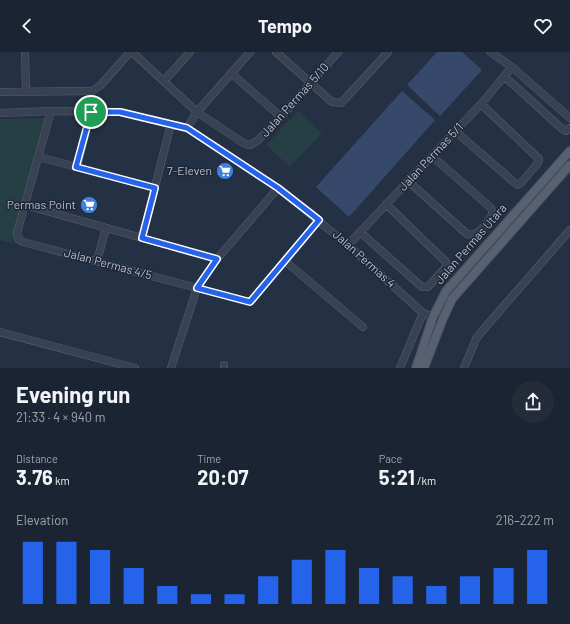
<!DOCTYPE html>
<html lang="en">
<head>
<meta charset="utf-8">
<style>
	body { margin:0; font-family:Barlow,sans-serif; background:#242c3a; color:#f1f3f6; height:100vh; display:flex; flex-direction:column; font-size:15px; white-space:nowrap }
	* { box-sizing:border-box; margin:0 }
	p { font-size:13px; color:#a0a4ac }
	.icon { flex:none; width:22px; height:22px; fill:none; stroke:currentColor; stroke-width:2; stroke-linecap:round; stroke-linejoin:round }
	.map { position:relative; height:316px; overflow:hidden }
	.side { display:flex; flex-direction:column; background:#1b2432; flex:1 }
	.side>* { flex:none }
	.pin { position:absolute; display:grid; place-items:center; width:34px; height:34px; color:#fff; margin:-17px; border:2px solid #fff; border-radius:50%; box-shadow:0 1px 4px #0007 }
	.round { display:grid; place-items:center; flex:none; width:42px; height:42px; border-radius:21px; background:#242c3a }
	.overview { display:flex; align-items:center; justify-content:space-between; height:68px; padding:0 16px }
	h1 { font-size:22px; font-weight:700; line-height:30px }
	.stats { display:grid; grid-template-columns:repeat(3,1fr); gap:6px; height:68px; padding:4px 16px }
	.stats div { display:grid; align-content:center }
	.stats b { font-size:20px; font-weight:700 }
	.stats small { font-size:11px; font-weight:400 }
	.stats p { font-size:11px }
	.chart { height:112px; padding:8px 16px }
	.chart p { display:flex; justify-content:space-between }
	.chart svg { width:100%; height:72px; margin-top:4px; stroke:#2563eb; stroke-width:6 }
	header { display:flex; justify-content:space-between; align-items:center; height:52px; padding:0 16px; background:#1b2432; font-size:18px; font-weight:700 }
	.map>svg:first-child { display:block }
</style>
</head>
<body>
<header><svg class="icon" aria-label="back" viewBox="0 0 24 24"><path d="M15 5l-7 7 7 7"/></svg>Tempo<svg class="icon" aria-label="heart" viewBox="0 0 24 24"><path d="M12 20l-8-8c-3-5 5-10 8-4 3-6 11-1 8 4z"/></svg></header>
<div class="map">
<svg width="570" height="316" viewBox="0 0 570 316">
	<rect width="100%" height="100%" fill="#243043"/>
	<path fill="#263f44" d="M 298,59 L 322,81 L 290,115 L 266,93 Z
		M 46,66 L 12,191 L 0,188 L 0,67 Z"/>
	<path fill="#37496b" d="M 437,0 L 462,0 L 482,18 L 440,64 L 407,33 Z
		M 402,39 L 435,68 L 349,165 L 316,135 Z"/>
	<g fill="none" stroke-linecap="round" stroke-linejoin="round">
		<defs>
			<path id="minor" d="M 25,0 L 26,40
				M 132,0 L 197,60 L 245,92 L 250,93 L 257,89 L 281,65 L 338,0
				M 276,0 L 332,50 L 341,51 L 344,48 L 388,0
				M 490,0 L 512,15 L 570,66
				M 231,21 L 281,65
				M 504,24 L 561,76 L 566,79 L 570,76
				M 164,29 L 190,0
				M 0,40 L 92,39 L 101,33 L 130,0
				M 51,59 L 17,181 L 18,187 L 23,190 L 250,250 L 319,168
				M 0,61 L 51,59 L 120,60 L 187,76 L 278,136 L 348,193 L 423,261 L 442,269
				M 187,76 L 197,60 L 250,0
				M 455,79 L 515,131 L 518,133 L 521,131 L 538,111 L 539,107 L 481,52
				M 39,105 L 155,136
				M 77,115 L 91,60
				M 408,129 L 467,182 C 479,185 487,171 493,161 L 491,156 L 432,104
				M 25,153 L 217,207
				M 360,180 L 422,235 L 428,235 L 446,215 L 446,210 L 386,152
				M 142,186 L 171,72
				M 348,193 L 481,52 L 512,15
				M 97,209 L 106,176
				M 285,209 L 363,275
				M 0,280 L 135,316
				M 171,316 L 197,236 L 217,207 L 278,136
				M 224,316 L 224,313
				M 400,316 L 423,261
				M 464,316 L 476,287 L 483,278 L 570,178"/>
			<path id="major" d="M 416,316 L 433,265 L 446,239 L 570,99
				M 424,316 L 442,269 L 452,247 L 570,113"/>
		</defs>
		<use href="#minor" stroke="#576070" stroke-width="8"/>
		<use href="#major" stroke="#434b5c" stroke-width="10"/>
		<use href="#minor" stroke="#394252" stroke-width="7"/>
		<use href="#major" stroke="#576172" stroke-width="8"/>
	</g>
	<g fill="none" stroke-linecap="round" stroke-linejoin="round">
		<defs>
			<path id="route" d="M 91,60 L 120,60 L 187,76 L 278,136 L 319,168 L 250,250 L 197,236 L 217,207 L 142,186 L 155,136 L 76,115 Z"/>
		</defs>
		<use href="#route" stroke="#fff" stroke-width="8"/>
		<use href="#route" stroke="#2563eb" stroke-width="5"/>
	</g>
	<defs>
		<symbol id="supermarket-disc" viewBox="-11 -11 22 22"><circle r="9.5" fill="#3f7fe0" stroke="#1e2738"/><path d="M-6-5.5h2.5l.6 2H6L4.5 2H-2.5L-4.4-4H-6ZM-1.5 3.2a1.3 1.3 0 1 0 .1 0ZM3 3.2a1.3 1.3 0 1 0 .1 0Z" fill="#fff"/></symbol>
	</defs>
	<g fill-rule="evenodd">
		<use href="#supermarket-disc" x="215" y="109" width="20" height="20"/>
		<use href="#supermarket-disc" x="79" y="143" width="20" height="20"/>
	</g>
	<g text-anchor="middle" stroke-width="3" stroke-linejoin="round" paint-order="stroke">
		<g font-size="12" fill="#b6bdcc" stroke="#1e2738">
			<text transform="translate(295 48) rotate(-48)" y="4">Jalan Permas 5/10</text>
			<text transform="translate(431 105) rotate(-47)" y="4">Jalan Permas 5/1</text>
			<text transform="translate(471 192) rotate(-49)" y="4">Jalan Permas Utara</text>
			<text transform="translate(364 207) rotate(42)" y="4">Jalan Permas 4</text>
			<text transform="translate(108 212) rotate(15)" y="4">Jalan Permas 4/5</text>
		</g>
		<g font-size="12" fill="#b6bdcc" stroke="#1e2738" text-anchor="end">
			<text x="212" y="123">7-Eleven</text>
			<text x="76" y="157">Permas Point</text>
		</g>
	</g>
</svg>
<div class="pin" style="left:91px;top:60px;background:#1e9e55"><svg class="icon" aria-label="arrive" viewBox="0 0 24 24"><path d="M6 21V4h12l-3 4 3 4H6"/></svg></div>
</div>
<section class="side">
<div class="overview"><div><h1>Evening run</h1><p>21:33 · 4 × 940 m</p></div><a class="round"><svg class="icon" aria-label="share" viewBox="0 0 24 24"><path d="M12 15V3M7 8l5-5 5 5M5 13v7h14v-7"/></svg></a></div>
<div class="stats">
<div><p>Distance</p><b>3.76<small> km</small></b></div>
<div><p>Time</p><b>20:07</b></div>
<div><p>Pace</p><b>5:21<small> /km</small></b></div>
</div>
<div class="chart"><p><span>Elevation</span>216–222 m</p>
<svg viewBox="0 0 160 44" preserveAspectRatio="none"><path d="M5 44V6M15 44V6M25 44V11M35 44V22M45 44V33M55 44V38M65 44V38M75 44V27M85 44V17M95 44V11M105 44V22M115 44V27M125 44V33M135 44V27M145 44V22M155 44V11"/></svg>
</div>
</section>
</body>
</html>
